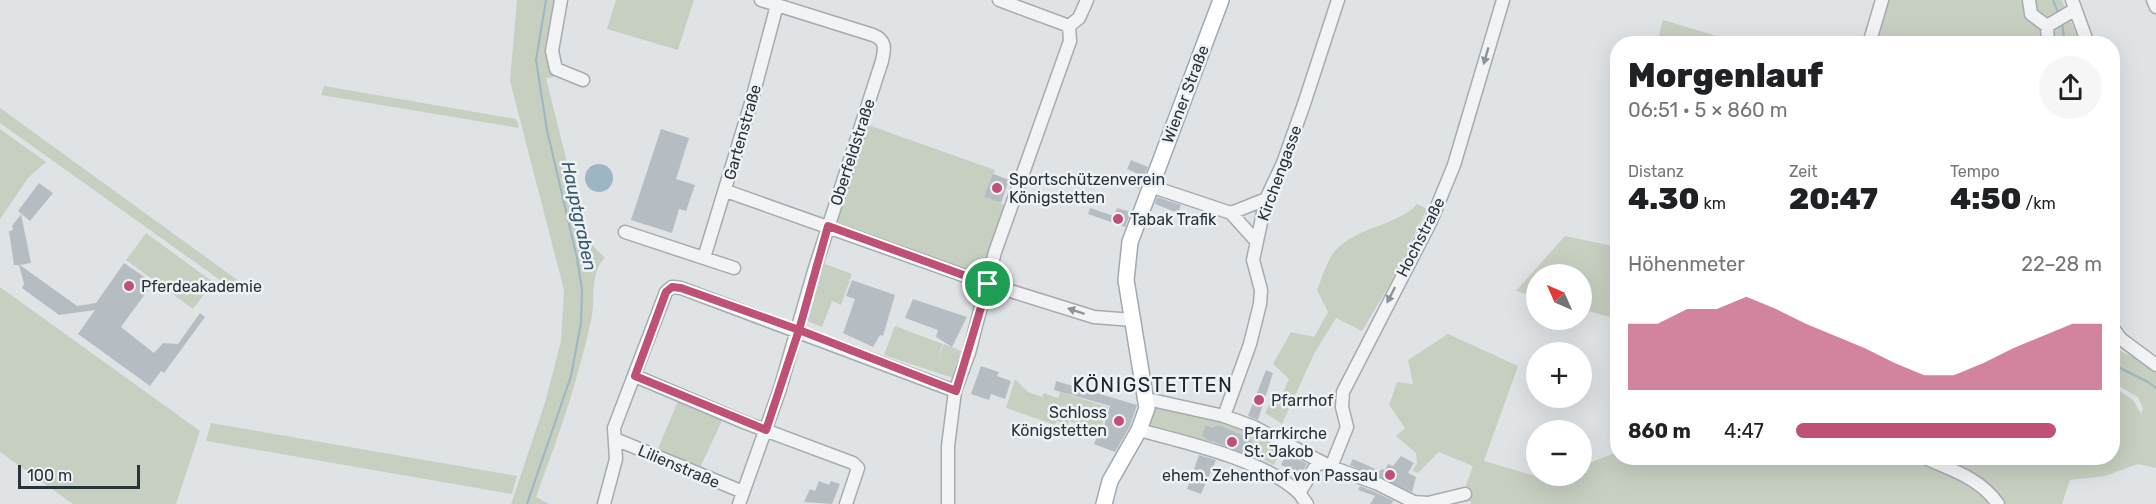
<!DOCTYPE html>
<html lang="de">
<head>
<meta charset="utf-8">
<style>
	body { margin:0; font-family:Rubik,sans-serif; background:#f6f6f6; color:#202124; height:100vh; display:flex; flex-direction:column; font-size:22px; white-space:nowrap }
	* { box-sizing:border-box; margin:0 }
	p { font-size:20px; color:#757577 }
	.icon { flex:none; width:33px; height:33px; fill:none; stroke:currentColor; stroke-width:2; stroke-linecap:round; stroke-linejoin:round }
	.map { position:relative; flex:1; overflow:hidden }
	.sheet { position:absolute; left:1610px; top:36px; width:510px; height:429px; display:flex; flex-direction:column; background:#fff; border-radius:24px; box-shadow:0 6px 24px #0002 }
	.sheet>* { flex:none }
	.needle { width:39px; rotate:315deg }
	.buttons { position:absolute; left:1526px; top:264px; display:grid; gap:12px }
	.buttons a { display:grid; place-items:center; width:66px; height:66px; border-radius:50%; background:#fff; box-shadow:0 6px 24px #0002; font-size:30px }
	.scale { position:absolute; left:18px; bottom:15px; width:122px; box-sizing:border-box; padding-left:6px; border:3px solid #29333b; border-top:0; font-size:16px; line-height:21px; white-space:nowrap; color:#29333b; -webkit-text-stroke:4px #eef2f4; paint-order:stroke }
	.pin { position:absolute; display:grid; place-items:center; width:51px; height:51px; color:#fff; margin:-26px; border:3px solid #fff; border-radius:50%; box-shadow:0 2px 6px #0007 }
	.round { display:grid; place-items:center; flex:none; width:63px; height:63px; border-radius:32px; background:#f6f6f6 }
	.head { display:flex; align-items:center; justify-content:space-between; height:102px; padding:0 18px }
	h1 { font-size:33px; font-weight:800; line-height:45px }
	.stats { display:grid; grid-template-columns:repeat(3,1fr); gap:9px; height:102px; padding:6px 18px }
	.stats div { display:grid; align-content:center }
	.stats b { font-size:30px; font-weight:800 }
	.stats small { font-size:16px; font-weight:400 }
	.stats p { font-size:16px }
	.chart { height:168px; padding:12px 18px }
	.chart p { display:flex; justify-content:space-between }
	.chart svg { width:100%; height:108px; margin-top:6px; fill:#bf5076; opacity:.7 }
	ul { padding:0 18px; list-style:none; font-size:20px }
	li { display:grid; grid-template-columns:96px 72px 1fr; align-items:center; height:45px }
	li i { height:15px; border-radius:8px; background:#bf5076 }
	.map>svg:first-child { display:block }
</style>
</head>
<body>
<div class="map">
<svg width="2156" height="504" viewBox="0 0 2156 504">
	<rect width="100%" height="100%" fill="#dfe3e6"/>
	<path fill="#c7cfc1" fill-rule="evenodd" d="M 517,0 L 558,0 L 548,48 L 549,66 L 554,77 L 546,78 L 578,206 L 594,247 L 605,258 C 590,271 595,299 592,316 C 579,378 558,438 536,497 L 549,504 L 511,504 L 546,399 L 561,341 L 564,290 L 510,81 Z
		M 616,0 L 694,0 L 678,50 L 607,29 Z
		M 1884,0 L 2026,0 L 2043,31 L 2044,44 L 1871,44 Z
		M 2035,0 L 2062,0 L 2080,43 L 2053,43 L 2037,16 Z
		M 1663,20 L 1740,43 L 1657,43 Z
		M 324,86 L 516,119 L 519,128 L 321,95 Z
		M 0,108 L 243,284 L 241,295 L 0,123 Z
		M 868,125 L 995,170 L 985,197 L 1007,206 L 983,279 L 835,224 Z
		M 0,129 L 46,162 L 28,178 L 0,219 Z
		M 1417,204 L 1427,209 L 1390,284 L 1362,331 L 1336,318 L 1314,354 L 1282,424 L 1265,413 L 1271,401 L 1279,402 L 1289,379 L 1273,364 L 1291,332 L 1314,337 L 1328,312 L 1317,290 C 1322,278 1327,260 1335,251 C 1357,226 1398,226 1417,204 Z
		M 146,233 L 213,282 L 193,309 L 126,260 Z
		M 1565,236 L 1617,247 L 1617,319 L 1581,309 L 1581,274 L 1536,274 L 1536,297 L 1516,291 Z
		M 822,263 L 852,274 L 841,305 L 832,301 L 822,327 L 807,321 Z
		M 0,287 L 200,431 L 176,504 L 73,504 L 0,452 Z
		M 895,326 L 943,344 L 938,358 L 944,344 L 961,351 L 953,378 L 884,355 Z
		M 1448,334 L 1518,366 L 1484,461 L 1539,477 L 1581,476 L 1581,466 L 1615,453 L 1610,444 L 1617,396 L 1617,458 L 2112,458 L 2112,386 L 2133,400 L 2141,414 L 2143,409 L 2138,397 L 2112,382 L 2112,347 L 2156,368 L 2156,468 L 2138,464 L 2105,476 L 2070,480 L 2062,504 L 1471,504 L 1471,501 L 1447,504 L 1463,493 L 1473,466 L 1439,452 L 1418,473 L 1412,471 L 1417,463 L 1416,453 L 1396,436 L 1405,428 L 1389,405 L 1397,382 L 1413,384 L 1408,360 Z
		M 1015,379 L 1028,392 L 1042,397 L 1044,393 L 1058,398 L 1060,392 L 1108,407 L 1100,432 L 1069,421 L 1067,426 L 1057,421 L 1055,425 L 1006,408 Z
		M 681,394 L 725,414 L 699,470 L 657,451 Z
		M 1147,399 L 1263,433 L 1261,439 L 1281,449 L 1274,465 L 1257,456 L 1255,461 L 1139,430 ZM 1217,425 L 1246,436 L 1245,439 L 1254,442 L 1255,447 L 1250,454 L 1251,459 L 1211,443 Z
		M 211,423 L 517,476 L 512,494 L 206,441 Z"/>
	<path fill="#9db6c3" d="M585 178a14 14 0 1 1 28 0a14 14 0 1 1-28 0Z"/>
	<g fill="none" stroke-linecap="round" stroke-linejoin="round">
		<path stroke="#9db6c3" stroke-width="2" d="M 2053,0 L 2059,15
			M 2062,23 L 2065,44
			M 2112,364 L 2148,382 L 2156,388
			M 527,504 L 571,376 L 581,323 L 582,290 L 577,258 L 547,130 L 536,60 L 546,0"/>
	</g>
	<path fill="#b6bdc2" d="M 661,129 L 689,138 L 676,179 L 695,185 L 686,211 L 679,209 L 672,233 L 631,220 Z
		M 1131,160 L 1148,167 L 1139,189 L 1133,186 L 1138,174 L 1127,169 Z
		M 993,174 L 1009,180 L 1001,203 L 984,197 Z
		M 39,183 L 53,193 L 30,221 L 18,211 Z
		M 1157,197 L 1181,205 L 1178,213 L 1155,204 Z
		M 1090,208 L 1114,216 L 1117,208 L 1131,212 L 1125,227 L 1088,214 Z
		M 21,214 L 31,263 L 20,265 L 77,306 L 96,303 L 124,263 L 153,283 L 121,327 L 154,353 L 163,343 L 178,344 L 200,313 L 205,317 L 164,373 L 161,371 L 150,386 L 78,334 L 95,310 L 59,315 L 22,288 L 24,284 L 19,265 L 14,265 L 9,231 L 13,230 L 12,226 Z
		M 852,280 L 895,295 L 883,336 L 880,335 L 873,347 L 843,333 L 855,299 L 846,296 Z
		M 913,299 L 967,317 L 952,347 L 936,337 L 938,330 L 905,318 Z
		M 981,366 L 999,372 L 997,376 L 1011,381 L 1005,399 L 991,394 L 989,400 L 971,394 Z
		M 1266,370 L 1273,373 L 1258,420 L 1248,416 Z
		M 1056,381 L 1137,405 L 1130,426 L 1115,452 L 1094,444 L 1098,435 L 1101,436 L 1110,406 L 1054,390 Z
		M 1206,425 L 1212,428 L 1218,425 L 1245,436 L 1256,445 L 1252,456 L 1208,440 L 1202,435 Z
		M 1287,453 L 1307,464 L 1300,475 L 1287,470 L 1288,468 L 1281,465 Z
		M 1199,455 L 1216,460 L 1201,494 L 1187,489 Z
		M 1401,456 L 1414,463 L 1408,473 L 1416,477 L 1412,492 L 1350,465 L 1353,459 L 1380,471 L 1382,469 L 1385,470 L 1388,464 L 1393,466 Z
		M 819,481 L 829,485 L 831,481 L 840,484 L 832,504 L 804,502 L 810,489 L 815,491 Z
		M 1360,486 L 1373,491 L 1394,501 L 1391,504 L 1370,504 L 1375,496 L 1358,490 Z"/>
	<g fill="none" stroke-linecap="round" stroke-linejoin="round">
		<defs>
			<path id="minor" d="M 561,0 L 552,51 L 556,69 L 583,80
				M 999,0 L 1069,26
				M 2029,0 L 2031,14 L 2047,26 L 2048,44
				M 2072,0 L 2088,44
				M 2153,0 L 2156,7
				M 1069,26 L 1079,18 L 1087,0
				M 2047,26 L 2074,10
				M 1869,44 L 1882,0
				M 1150,186 L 1231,213 L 1266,199
				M 726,191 L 988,284 L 1094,317 L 1133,320
				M 1231,213 L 1256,241
				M 625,232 L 734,268
				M 704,258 L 751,103 L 777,5
				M 2112,327 L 2121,339 L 2156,365
				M 635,376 L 746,423 L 853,463 L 858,468 L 846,504
				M 1147,399 L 1224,416 L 1254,427 L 1331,467 L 1376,483 L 1414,502 L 1428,503 L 1465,494
				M 1224,416 L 1250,344 L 1260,304 L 1261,290 L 1253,260 L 1266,199 L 1283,163 L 1304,104 L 1338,0
				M 1139,430 C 1184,442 1265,460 1299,493 C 1302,496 1304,501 1307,504
				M 615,439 L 743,492
				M 1925,458 C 1952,470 1980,478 1998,504
				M 1331,467 L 1347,427 L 1342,407 L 1343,392 L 1431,221 L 1454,165 L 1503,0
				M 1299,493 L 1319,461
				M 604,504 L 616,459 L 614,428 L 666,292 L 672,287 L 681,288 L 955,391
				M 739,504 L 780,389 L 814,271 L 882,61 C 885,48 886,40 873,35 L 761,0
				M 948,504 L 948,446 L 955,391 L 969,353 L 995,252 L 1070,41 L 1069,26"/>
			<path id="major" d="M 1104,504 L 1110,481 L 1139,430 L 1147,408 L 1126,280 L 1130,242 L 1221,0"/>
		</defs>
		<use href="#minor" stroke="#a5abaf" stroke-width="15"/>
		<use href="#major" stroke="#9fa9b1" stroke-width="18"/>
		<use href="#minor" stroke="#f1f3f5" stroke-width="12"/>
		<use href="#major" stroke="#fff" stroke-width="15"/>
	</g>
	<defs><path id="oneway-solid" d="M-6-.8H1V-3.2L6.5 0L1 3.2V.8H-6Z" transform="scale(1.5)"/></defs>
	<g fill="#8d9398">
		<use href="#oneway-solid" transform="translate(1486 56) rotate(106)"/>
		<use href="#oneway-solid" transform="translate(1391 295) rotate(117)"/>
		<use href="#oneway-solid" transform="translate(1076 311) rotate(-162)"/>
	</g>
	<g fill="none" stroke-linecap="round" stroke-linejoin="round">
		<defs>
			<path id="route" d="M 988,284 L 828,226 L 799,330 L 681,288 L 672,287 L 666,292 L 635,376 L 766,430 L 799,330 L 956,391 L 988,284"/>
		</defs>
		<use href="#route" stroke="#fff" stroke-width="12"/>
		<use href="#route" stroke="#bf5076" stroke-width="8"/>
	</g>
	<g fill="#bf5076" stroke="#eef2f4" stroke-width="2">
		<circle cx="997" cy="188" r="6"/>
		<circle cx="1118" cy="219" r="6"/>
		<circle cx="129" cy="286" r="6"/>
		<circle cx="1259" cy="400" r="6"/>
		<circle cx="1119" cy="421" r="6"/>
		<circle cx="1232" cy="442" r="6"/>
		<circle cx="1390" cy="475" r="6"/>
	</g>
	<g text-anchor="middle" stroke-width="5" stroke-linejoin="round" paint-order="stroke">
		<g font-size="16" fill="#29333b" stroke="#eef2f4">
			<text transform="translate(1185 94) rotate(-69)" y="6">Wiener Straße</text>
			<text transform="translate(742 132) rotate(-74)" y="6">Gartenstraße</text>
			<text transform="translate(852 152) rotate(-72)" y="6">Oberfeldstraße</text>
			<text transform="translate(1279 173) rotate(-70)" y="6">Kirchengasse</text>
			<text transform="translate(1420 237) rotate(-63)" y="6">Hochstraße</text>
			<text transform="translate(679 466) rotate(23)" y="6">Lilienstraße</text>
		</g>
		<g font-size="16" fill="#29333b" stroke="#eef2f4" text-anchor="start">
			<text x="1009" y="185">Sportschützenverein<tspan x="1009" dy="18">Königstetten</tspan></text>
			<text x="1130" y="225">Tabak Trafik</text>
			<text x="141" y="292">Pferdeakademie</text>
			<text x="1271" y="406">Pfarrhof</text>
			<text x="1107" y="418" text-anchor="end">Schloss<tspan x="1107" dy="18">Königstetten</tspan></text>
			<text x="1244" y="439">Pfarrkirche<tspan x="1244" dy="18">St. Jakob</tspan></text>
			<text x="1378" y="481" text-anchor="end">ehem. Zehenthof von Passau</text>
		</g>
		<g font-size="18" font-style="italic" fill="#38586b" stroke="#eef2f4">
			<text transform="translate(579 216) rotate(78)" y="6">Hauptgraben</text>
		</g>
		<g font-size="20" letter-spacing="1.5" fill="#1c242c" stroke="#eef2f4">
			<text x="1153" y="392">KÖNIGSTETTEN</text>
		</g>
	</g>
</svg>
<div class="buttons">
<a><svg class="needle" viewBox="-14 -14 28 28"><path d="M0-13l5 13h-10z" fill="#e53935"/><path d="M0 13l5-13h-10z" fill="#757577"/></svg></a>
<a>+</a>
<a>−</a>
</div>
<div class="scale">100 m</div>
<div class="pin" style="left:988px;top:284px;background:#1e9e55"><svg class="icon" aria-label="arrive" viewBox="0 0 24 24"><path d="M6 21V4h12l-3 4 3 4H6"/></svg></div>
<section class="sheet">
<div class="head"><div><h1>Morgenlauf</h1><p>06:51 · 5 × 860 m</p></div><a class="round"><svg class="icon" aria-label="share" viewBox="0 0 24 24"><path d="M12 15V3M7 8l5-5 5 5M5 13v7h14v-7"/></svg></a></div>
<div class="stats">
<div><p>Distanz</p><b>4.30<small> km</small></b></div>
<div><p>Zeit</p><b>20:47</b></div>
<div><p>Tempo</p><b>4:50<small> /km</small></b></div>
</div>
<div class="chart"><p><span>Höhenmeter</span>22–28 m</p>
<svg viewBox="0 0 160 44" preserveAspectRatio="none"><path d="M0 44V17L10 17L20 11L30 11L40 6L50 11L60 17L70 22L80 27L90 33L100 38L110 38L120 33L130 27L140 22L150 17L160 17V44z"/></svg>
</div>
<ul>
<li><b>860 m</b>4:47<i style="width:85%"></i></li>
</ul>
</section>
</div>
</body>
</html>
